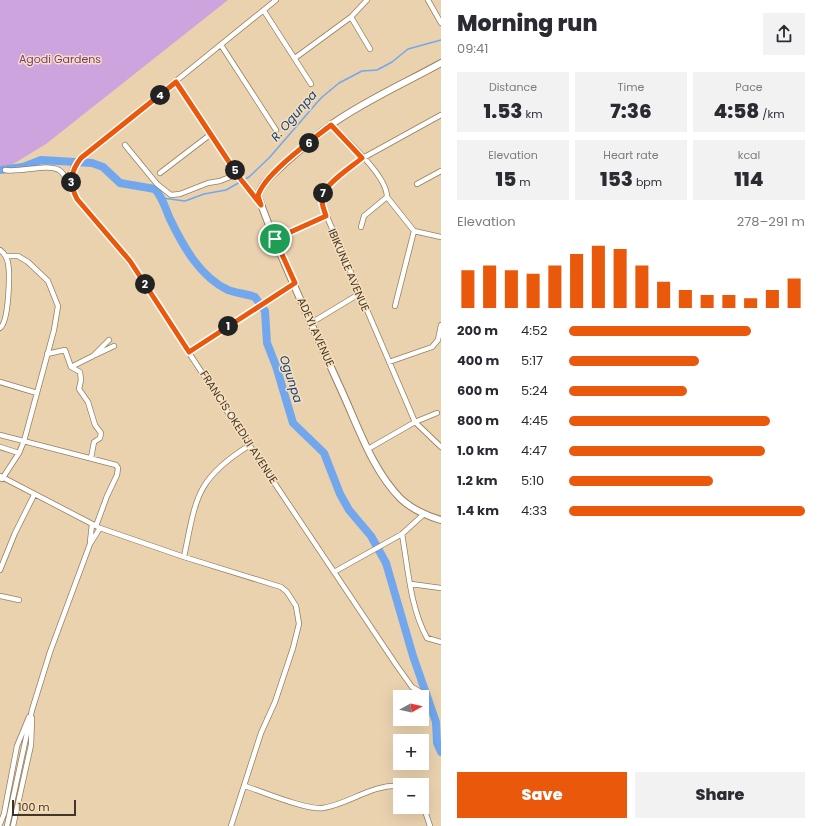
<!DOCTYPE html>
<html lang="en">
<head>
<meta charset="utf-8">
<style>
	body { margin:0; font-family:Poppins,sans-serif; background:#f2f2f3; color:#2b2b33; height:100vh; display:flex; flex-direction:column; font-size:15px; white-space:nowrap }
	* { box-sizing:border-box; margin:0 }
	p { font-size:13px; color:#7c7c81 }
	.icon { flex:none; width:22px; height:22px; fill:none; stroke:currentColor; stroke-width:2; stroke-linecap:round; stroke-linejoin:round }
	.map { position:relative; flex:1; overflow:hidden }
	.panel { display:flex; flex-direction:column; background:#fff; width:380px }
	.panel>* { flex:none }
	.needle { width:26px; rotate:82deg }
	.tools { position:absolute; left:393px; top:690px; display:grid; gap:8px }
	.tools a { display:grid; place-items:center; width:36px; height:36px; border-radius:0px; background:#fff; box-shadow:0 4px 16px #0002; font-size:20px }
	.scale { position:absolute; left:12px; bottom:10px; width:64px; box-sizing:border-box; padding-left:4px; border:2px solid #403628; border-top:0; font-size:11px; line-height:14px; white-space:nowrap; color:#403628; -webkit-text-stroke:3px #f7dfbc; paint-order:stroke }
	.pin { position:absolute; display:grid; place-items:center; width:34px; height:34px; color:#fff; margin:-17px; border:2px solid #fff; border-radius:50%; box-shadow:0 1px 4px #0007 }
	.km { position:absolute; width:20px; height:20px; margin:-10px; border-radius:50%; background:#222; color:#fff; font-size:11px; line-height:20px; text-align:center }
	.round { display:grid; place-items:center; flex:none; width:42px; height:42px; border-radius:0px; background:#f2f2f3 }
	.summary { display:flex; align-items:center; justify-content:space-between; height:68px; padding:0 16px }
	h1 { font-size:22px; font-weight:800; line-height:30px }
	.stats { display:grid; grid-template-columns:repeat(3,1fr); gap:6px; height:68px; padding:4px 16px }
	.stats div { display:grid; align-content:center; border-radius:0px; background:#f2f2f3; text-align:center }
	.stats b { font-size:20px; font-weight:800 }
	.stats small { font-size:11px; font-weight:400 }
	.stats p { font-size:11px }
	.chart { height:112px; padding:8px 16px }
	.chart p { display:flex; justify-content:space-between }
	.chart svg { width:100%; height:72px; margin-top:4px; stroke:#ea580c; stroke-width:6 }
	.button { display:flex; gap:8px; margin-top:auto; padding:8px 16px }
	.button a { flex:1; height:46px; border-radius:0px; background:#ea580c; color:#fff; font-size:16px; font-weight:800; line-height:46px; text-align:center }
	.button a+a { background:#f2f2f3; color:#2b2b33 }
	ul { padding:0 16px; list-style:none; font-size:13px }
	li { display:grid; grid-template-columns:64px 48px 1fr; align-items:center; height:30px }
	li i { height:10px; border-radius:5px; background:#ea580c }
	main { display:flex; flex:1; min-height:0 }
	.map>svg:first-child { display:block }
</style>
</head>
<body>
<main>
<div class="map">
<svg width="441" height="826" viewBox="0 0 441 826">
	<rect width="100%" height="100%" fill="#ead2af"/>
	<path fill="#cea4de" d="M 0,0 L 228,0 L 46,144 L 0,172 Z"/>
	<g fill="none" stroke-linecap="round" stroke-linejoin="round">
		<path stroke="#72a7ee" stroke-width="1.5" d="M 162,198 L 185,201 L 204,194 L 226,190 L 249,177 L 269,158 L 321,98 L 339,83 L 362,71 L 377,70 L 392,62 L 408,49 L 441,40"/>
		<path stroke="#72a7ee" stroke-width="8" d="M 0,170 L 23,167 L 41,160 L 92,163 L 103,167 L 120,183 L 155,189 C 163,198 165,208 170,219 C 183,246 200,277 228,290 C 236,293 247,294 255,297 L 265,311 L 267,343 L 276,366 L 293,423 L 324,453 L 340,494 L 349,510 L 371,536 L 386,563 L 413,656 L 436,722 L 437,743 L 441,752"/>
		<defs>
			<path id="street" d="M 276,0 L 81,158 L 74,166 L 71,174 L 71,187 L 77,199 L 129,261 L 261,463 L 397,666 L 412,687 L 424,694
				M 428,0 L 441,23
				M 264,11 L 311,84
				M 351,17 L 370,49
				M 221,45 L 276,130
				M 295,58 L 351,17 L 367,0
				M 176,82 L 239,177 L 258,200
				M 441,115 L 363,158 L 327,187 L 322,195 L 322,205 L 415,422 L 441,447
				M 331,125 C 346,140 387,175 387,197 L 414,231 L 441,237
				M 125,145 L 157,184 L 171,195 L 180,194 L 208,183 L 220,181 L 237,174
				M 5,170 C 20,173 46,163 59,170 C 64,173 67,180 70,185
				M 160,173 L 211,134
				M 417,184 L 441,171
				M 361,227 L 364,216 L 387,197
				M 275,239 L 327,216
				M 0,250 C 4,253 7,257 8,263 C 10,274 9,322 0,328
				M 395,306 L 414,231
				M 311,323 L 359,294
				M 189,352 L 295,283
				M 47,354 L 65,350 L 71,367 L 80,372 L 81,380 L 79,389 L 88,402 L 95,425 L 101,433 L 100,438 L 94,442 L 91,458
				M 95,355 L 114,346
				M 389,362 L 432,347 L 438,340 L 441,325
				M 71,367 L 93,356 L 109,340
				M 0,382 L 37,393
				M 0,435 L 116,465 L 118,468 L 117,475 L 107,496 L 96,526
				M 0,447 L 19,453
				M 368,449 L 415,422 L 437,413
				M 0,476 L 100,528 L 184,557 L 281,587 L 287,592 L 296,606 L 299,624 L 293,648 L 275,702 L 261,733 L 231,826
				M 2,479 L 19,453 L 24,441 L 54,330 L 58,306 L 48,281 L 28,262 L 18,256 L 6,256
				M 402,534 C 408,568 410,607 427,638 L 441,642
				M 90,542 L 92,524
				M 184,557 C 196,499 195,479 250,445
				M 0,570 L 15,533 L 34,495
				M 334,572 L 402,534 L 424,514
				M 411,584 L 441,588
				M 0,596 L 19,600
				M 245,786 C 263,792 306,810 323,808 C 349,804 372,784 400,786
				M 422,802 L 430,826
				M 0,824 L 4,814 L 17,746 L 29,717
				M 7,826 L 32,710 L 50,652 L 90,544 L 100,528
				M 13,826 L 31,745 L 32,718"/>
			<path id="secondary" d="M 441,63 C 405,83 366,100 332,124 C 315,136 299,151 283,165 C 274,174 261,183 258,196 C 281,260 311,323 339,385 C 357,423 371,469 401,499 C 412,509 427,516 441,520"/>
		</defs>
		<use href="#street" stroke="#967f5f" stroke-width="6"/>
		<use href="#secondary" stroke="#967f5f" stroke-width="8"/>
		<use href="#street" stroke="#fff" stroke-width="4.5"/>
		<use href="#secondary" stroke="#fff" stroke-width="6"/>
	</g>
	<g fill="none" stroke-linecap="round" stroke-linejoin="round">
		<defs>
			<path id="route" d="M 176,82 L 239,177 L 261,205 L 258,196 C 263,175 313,139 331,125 L 362,158 C 353,166 326,183 323,195 C 320,202 324,209 326,216 L 275,239 L 295,283 L 189,352 L 130,261 L 77,199 C 69,183 70,172 81,158 Z"/>
		</defs>
		<use href="#route" stroke="#fff" stroke-width="8"/>
		<use href="#route" stroke="#ea580c" stroke-width="5"/>
	</g>
	<g text-anchor="middle" stroke-width="3" stroke-linejoin="round" paint-order="stroke">
		<g font-size="11" fill="#77368e" stroke="#f7dfbc">
			<text x="60" y="63">Agodi Gardens</text>
		</g>
		<g font-size="11" fill="#403628" stroke="#f7dfbc">
			<text transform="translate(349 270) rotate(67)" y="4">IBIKUNLE AVENUE</text>
			<text transform="translate(316 332) rotate(66)" y="4">ADEYI AVENUE</text>
			<text transform="translate(239 427) rotate(57)" y="4">FRANCIS OKEDIJI AVENUE</text>
		</g>
		<g font-size="12" font-style="italic" fill="#0f4282" stroke="#f7dfbc">
			<text transform="translate(294 116) rotate(-49)" y="4">R. Ogunpa</text>
			<text transform="translate(291 379) rotate(72)" y="4">Ogunpa</text>
		</g>
	</g>
</svg>
<div class="tools">
<a><svg class="needle" viewBox="-14 -14 28 28"><path d="M0-13l5 13h-10z" fill="#e53935"/><path d="M0 13l5-13h-10z" fill="#7c7c81"/></svg></a>
<a>+</a>
<a>−</a>
</div>
<div class="scale">100 m</div>
<div class="pin" style="left:275px;top:239px;background:#1e9e55"><svg class="icon" aria-label="arrive" viewBox="0 0 24 24"><path d="M6 21V4h12l-3 4 3 4H6"/></svg></div>
<b class="km" style="left:228px;top:326px">1</b>
<b class="km" style="left:145px;top:284px">2</b>
<b class="km" style="left:71px;top:182px">3</b>
<b class="km" style="left:160px;top:95px">4</b>
<b class="km" style="left:235px;top:170px">5</b>
<b class="km" style="left:309px;top:143px">6</b>
<b class="km" style="left:323px;top:193px">7</b>
</div>
<section class="panel">
<div class="summary"><div><h1>Morning run</h1><p>09:41</p></div><a class="round"><svg class="icon" aria-label="share" viewBox="0 0 24 24"><path d="M12 15V3M7 8l5-5 5 5M5 13v7h14v-7"/></svg></a></div>
<div class="stats">
<div><p>Distance</p><b>1.53<small> km</small></b></div>
<div><p>Time</p><b>7:36</b></div>
<div><p>Pace</p><b>4:58<small> /km</small></b></div>
</div>
<div class="stats">
<div><p>Elevation</p><b>15<small> m</small></b></div>
<div><p>Heart rate</p><b>153<small> bpm</small></b></div>
<div><p>kcal</p><b>114</b></div>
</div>
<div class="chart"><p><span>Elevation</span>278–291 m</p>
<svg viewBox="0 0 160 44" preserveAspectRatio="none"><path d="M5 44V21M15 44V18M25 44V21M35 44V23M45 44V18M55 44V11M65 44V6M75 44V8M85 44V18M95 44V28M105 44V33M115 44V36M125 44V36M135 44V38M145 44V33M155 44V26"/></svg>
</div>
<ul>
<li><b>200 m</b>4:52<i style="width:77%"></i></li>
<li><b>400 m</b>5:17<i style="width:55%"></i></li>
<li><b>600 m</b>5:24<i style="width:50%"></i></li>
<li><b>800 m</b>4:45<i style="width:85%"></i></li>
<li><b>1.0 km</b>4:47<i style="width:83%"></i></li>
<li><b>1.2 km</b>5:10<i style="width:61%"></i></li>
<li><b>1.4 km</b>4:33<i style="width:100%"></i></li>
</ul>
<div class="button"><a>Save</a><a>Share</a></div>
</section>
</main>
</body>
</html>
